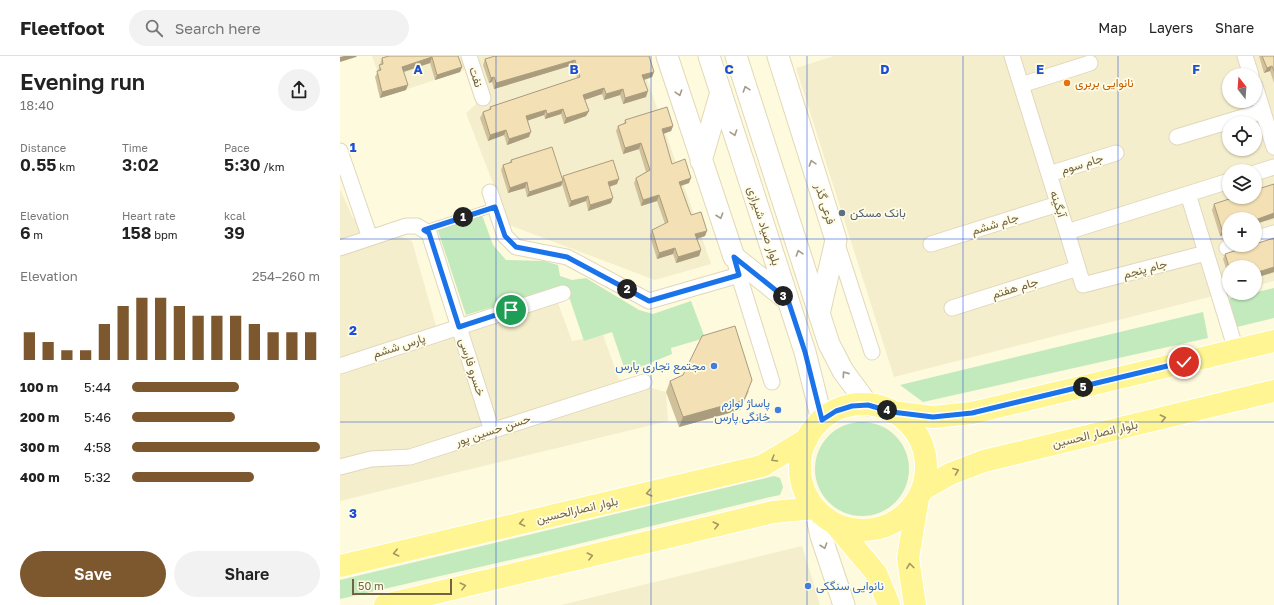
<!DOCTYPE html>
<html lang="en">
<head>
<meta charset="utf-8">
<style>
	body { margin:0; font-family:"Golos Text",Vazirmatn,sans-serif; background:#f2f2f2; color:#222; height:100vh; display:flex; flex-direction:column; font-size:15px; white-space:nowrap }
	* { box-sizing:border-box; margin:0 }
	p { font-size:13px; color:#767676 }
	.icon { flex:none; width:22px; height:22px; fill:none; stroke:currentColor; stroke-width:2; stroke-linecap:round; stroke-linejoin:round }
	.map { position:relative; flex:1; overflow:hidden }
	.panel { display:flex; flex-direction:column; background:#fff; width:340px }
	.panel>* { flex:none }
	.needle { width:26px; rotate:343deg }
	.tools { position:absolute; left:882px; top:12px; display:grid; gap:8px }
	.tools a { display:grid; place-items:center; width:40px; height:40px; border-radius:50%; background:#fff; box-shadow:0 1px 3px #0004; font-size:20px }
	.scale { position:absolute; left:12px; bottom:10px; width:100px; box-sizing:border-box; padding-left:4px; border:2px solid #736346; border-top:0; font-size:11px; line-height:14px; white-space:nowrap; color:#736346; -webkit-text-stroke:3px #fffce5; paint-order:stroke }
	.pin { position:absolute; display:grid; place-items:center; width:34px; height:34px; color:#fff; margin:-17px; border:2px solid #fff; border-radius:50%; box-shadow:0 1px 4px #0007 }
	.km { position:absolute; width:20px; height:20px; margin:-10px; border-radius:50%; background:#222; color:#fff; font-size:11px; line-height:20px; text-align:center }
	.round { display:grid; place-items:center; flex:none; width:42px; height:42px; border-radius:21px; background:#f2f2f2 }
	.summary { display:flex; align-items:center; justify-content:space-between; height:68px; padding:0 20px }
	h1 { font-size:22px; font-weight:600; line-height:30px }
	.stats { display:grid; grid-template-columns:repeat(3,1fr); gap:6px; height:68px; padding:4px 20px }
	.stats div { display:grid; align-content:center }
	.stats b { font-size:17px; font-weight:600 }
	.stats small { font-size:11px; font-weight:400 }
	.stats p { font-size:11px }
	.chart { height:112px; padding:8px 20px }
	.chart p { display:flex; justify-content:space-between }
	.chart svg { width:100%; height:72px; margin-top:4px; stroke:#7d572e; stroke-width:6 }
	.primary-button { display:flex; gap:8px; margin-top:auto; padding:8px 20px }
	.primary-button a { flex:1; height:46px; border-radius:24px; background:#7d572e; color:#fff; font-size:16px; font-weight:600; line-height:46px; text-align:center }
	.primary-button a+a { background:#f2f2f2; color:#222 }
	ul { padding:0 20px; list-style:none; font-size:13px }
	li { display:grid; grid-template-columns:64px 48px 1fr; align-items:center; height:30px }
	li i { height:10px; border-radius:5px; background:#7d572e }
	header { display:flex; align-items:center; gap:24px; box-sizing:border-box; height:56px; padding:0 20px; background:#fff; border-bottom:1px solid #e0e0e0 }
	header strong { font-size:19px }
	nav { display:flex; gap:22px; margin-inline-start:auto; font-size:14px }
	.search { width:280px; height:36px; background:#f2f2f2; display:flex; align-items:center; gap:10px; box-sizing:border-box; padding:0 14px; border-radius:22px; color:#767676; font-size:15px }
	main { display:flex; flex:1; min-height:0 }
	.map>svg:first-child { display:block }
</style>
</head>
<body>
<header>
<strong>Fleetfoot</strong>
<div class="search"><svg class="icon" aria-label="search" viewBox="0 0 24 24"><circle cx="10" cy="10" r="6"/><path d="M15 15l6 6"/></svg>Search here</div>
<nav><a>Map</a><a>Layers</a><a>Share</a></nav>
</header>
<main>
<section class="panel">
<div class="summary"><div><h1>Evening run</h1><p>18:40</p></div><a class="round"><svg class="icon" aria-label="share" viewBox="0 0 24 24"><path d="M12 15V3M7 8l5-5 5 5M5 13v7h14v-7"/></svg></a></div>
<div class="stats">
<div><p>Distance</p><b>0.55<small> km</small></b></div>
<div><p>Time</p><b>3:02</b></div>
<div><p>Pace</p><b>5:30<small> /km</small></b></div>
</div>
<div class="stats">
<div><p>Elevation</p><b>6<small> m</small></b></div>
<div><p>Heart rate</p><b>158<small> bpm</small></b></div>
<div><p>kcal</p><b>39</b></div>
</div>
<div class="chart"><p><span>Elevation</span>254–260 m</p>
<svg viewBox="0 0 160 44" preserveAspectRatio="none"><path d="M5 44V27M15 44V33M25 44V38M35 44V38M45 44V22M55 44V11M65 44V6M75 44V6M85 44V11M95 44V17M105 44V17M115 44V17M125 44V22M135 44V27M145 44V27M155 44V27"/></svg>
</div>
<ul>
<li><b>100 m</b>5:44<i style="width:57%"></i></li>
<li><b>200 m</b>5:46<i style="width:55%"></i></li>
<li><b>300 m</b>4:58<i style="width:100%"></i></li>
<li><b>400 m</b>5:32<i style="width:65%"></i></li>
</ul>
<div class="primary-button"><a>Save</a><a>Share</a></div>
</section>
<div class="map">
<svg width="934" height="549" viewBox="0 0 934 549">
	<rect width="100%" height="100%" fill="#fdfade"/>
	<path fill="#f5eecc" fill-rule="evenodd" d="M 32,0 L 120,0 L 125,14 L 40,42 L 37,32 L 41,30 L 35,21 L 39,20 Z
		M 132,0 L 299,0 L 371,208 L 315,224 L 169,169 L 126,57 L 143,42 Z
		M 494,0 L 934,0 L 934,225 L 915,230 L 915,211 L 889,211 L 889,236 L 554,321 L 456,12 ZM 889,19 L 915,19 L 915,45 L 889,45 ZM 889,67 L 915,67 L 915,93 L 889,93 ZM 889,115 L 915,115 L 915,141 L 889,141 ZM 889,163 L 915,163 L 915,189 L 889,189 Z
		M 0,133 L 13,162 L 72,185 L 100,284 L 218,247 L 232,285 L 263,279 L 279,323 L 326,336 L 328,365 L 0,445 Z
		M 462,490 L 480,549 L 221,549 Z"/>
	<path fill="#c2eabd" d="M 142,159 L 153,189 L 166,204 L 204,205 L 218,209 L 220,220 L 232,224 L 246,222 L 299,254 L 313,258 L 351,245 L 365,282 L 331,292 L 332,298 L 286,317 L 272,276 L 244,285 L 225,229 L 126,259 L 97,172 Z
		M 934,232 L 934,262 L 897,271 L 887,243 Z
		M 863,256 L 868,282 L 583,346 L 560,329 Z
		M475 413a47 47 0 1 1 94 0a47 47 0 1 1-94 0Z
		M 434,420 L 440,422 L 443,431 L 440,439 L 430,441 L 201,497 L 0,543 L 0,524 Z"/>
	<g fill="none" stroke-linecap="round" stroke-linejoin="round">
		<defs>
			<path id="lane" d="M 84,174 L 155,151"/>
			<path id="street" d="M 129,0 L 143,42
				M 672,0 L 727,176 L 889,125
				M 905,0 L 911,19
				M 681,29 L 750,7
				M 915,30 L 934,91
				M 837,81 L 923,55
				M 0,95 L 30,182
				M 915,117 L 934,111
				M 709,118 L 776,97
				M 150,136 L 165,180 L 176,191 L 227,201 L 309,245 L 399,219
				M 848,138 L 896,294
				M 727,176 L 743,229 L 866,197
				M 915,183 L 934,177
				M 496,185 L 532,296
				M 591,188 L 718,148
				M 0,192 L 66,170 L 77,170 L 89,177 L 152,375
				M 887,192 L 897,189
				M 396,210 L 432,326
				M 612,252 L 738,212
				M 0,310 L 223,237
				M 0,411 L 31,403 L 70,401 L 304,326"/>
			<path id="secondary" d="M 327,0 L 394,201 L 448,244
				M 369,0 L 465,296 L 482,364
				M 396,0 L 489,288 L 503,315 L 528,349
				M 438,0 L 496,184 L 479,258
				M 361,105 L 381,36
				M 475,452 L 481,480 L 504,549"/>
			<path id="primary" d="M460 411a63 63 0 1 1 126 0a63 63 0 1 1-126 0Z
				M 552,356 L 593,361 L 632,357 L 934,285
				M 582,434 L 610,418 L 644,405 L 934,335
				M 494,467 L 536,517 L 549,549
				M 0,510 L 422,410 L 467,383
				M 45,549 L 433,456 L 475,452
				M 575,549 L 568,502 L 578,442"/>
		</defs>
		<use href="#lane" stroke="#e1d7ba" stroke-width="10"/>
		<use href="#street" stroke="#e1d7ba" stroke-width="17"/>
		<use href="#secondary" stroke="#e3d8b5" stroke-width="23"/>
		<use href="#primary" stroke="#fff" stroke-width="24"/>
		<use href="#lane" stroke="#fff" stroke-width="8"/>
		<use href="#street" stroke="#fff" stroke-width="15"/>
		<use href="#secondary" stroke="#fff" stroke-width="21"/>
		<use href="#primary" stroke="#fff693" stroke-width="22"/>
	</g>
	<path fill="#d1c19b" d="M 118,0 L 122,11 L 120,16 L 95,24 L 90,7 L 64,16 L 66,34 L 40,42 L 35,21 L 38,15 L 42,2 Z
		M 309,0 L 314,16 L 312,21 L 304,24 L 306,41 L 283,48 L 280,39 L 264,44 L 262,38 L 245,44 L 249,55 L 246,60 L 224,68 L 221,58 L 205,63 L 204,59 L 188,64 L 189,81 L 167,89 L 164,79 L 148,85 L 140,62 L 143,56 L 149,54 L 150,51 L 237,22 L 233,9 L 154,33 L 152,26 L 149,27 L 143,9 L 145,3 Z
		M 919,0 L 934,0 L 934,27 L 930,15 L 924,17 Z
		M 285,64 L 333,70 L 331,75 L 323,78 L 332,108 L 349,127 L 341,130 L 351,159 L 365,180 L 357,183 L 361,194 L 359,200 L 336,207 L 333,198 L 317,203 L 310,180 L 312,174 L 325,168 L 317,145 L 301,150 L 294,127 L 296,122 L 306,116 L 299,93 L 283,98 L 276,75 L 278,70 L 284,67 Z
		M 171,104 L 222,123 L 223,120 L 277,128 L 269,131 L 271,147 L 248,155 L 246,145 L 229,151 L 222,128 L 221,130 L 187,141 L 185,132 L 168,137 L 161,114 L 163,109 L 169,107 Z
		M 874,148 L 934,162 L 915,168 L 915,163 L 889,163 L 889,177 L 880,180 L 872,154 Z
		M 934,182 L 934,216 L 915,222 L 915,211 L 889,211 L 889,222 L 883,203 L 885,198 Z
		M 330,325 L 409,335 L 400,354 L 339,371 L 326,336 Z"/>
	<path fill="#aa9d7e" d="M 4,0 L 17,0 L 16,1 L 0,6 L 0,1 Z
		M 92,1 L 90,7 L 60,17 L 62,11 Z
		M 235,4 L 233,9 L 154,33 L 156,27 Z
		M 932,10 L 930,15 L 924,17 L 927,12 Z
		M 122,11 L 120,16 L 95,24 L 97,19 Z
		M 314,16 L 312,21 L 300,25 L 302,19 Z
		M 154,21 L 152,26 L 149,27 L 151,22 Z
		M 68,29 L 66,34 L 40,42 L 42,36 Z
		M 264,32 L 262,38 L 241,45 L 243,39 Z
		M 283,33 L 280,39 L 264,44 L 266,38 Z
		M 308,35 L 306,41 L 283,48 L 285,42 Z
		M 223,53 L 221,58 L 205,63 L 207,58 Z
		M 206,54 L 204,59 L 184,66 L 186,60 Z
		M 249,55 L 246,60 L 224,68 L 226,62 Z
		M 333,70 L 331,75 L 320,79 L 322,73 Z
		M 166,74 L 164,79 L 148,85 L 150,79 Z
		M 191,76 L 189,81 L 167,89 L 169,83 Z
		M 301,87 L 299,93 L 283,98 L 285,92 Z
		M 351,122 L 349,127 L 337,131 L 339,126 Z
		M 279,123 L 277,128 L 266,132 L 268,126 Z
		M 223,125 L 221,130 L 187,141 L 189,136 Z
		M 187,126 L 185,132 L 168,137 L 170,132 Z
		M 319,139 L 317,145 L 301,150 L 303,144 Z
		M 248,140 L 246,145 L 229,151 L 231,145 Z
		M 273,142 L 271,147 L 248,155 L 250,149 Z
		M 934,157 L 934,162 L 915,168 L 915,164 Z
		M 889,172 L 889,177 L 880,180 L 882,174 Z
		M 367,175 L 365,180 L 353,184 L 355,178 Z
		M 335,192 L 333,198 L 317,203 L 319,197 Z
		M 361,194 L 359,200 L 336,207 L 338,201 Z
		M 934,211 L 934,216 L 915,222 L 915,217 Z
		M 412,324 L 400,354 L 339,371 L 343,361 Z"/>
	<path fill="#f3e0b4" stroke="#aa9d7e" d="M 49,0 L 118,0 L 122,11 L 97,19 L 92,1 L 62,11 L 68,29 L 42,36 L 37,15 L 41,14 L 39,9 L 43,8 L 42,2 Z
		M 155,0 L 309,0 L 314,16 L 302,19 L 308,35 L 285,42 L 283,33 L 266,38 L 264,32 L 243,39 L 249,55 L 226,62 L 223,53 L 207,58 L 206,54 L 186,60 L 191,76 L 169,83 L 166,74 L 150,79 L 143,56 L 151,53 L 150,51 L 240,21 L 235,4 L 156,27 L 154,21 L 151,22 L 145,3 Z
		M 922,0 L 934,0 L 934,15 L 932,10 L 927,12 Z
		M 327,51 L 333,70 L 322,73 L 332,108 L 345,103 L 351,122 L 339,126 L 351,159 L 361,156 L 367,175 L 355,178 L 361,194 L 338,201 L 335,192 L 319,197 L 312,174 L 328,166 L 319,139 L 303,144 L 296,122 L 310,114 L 301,87 L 285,92 L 278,70 L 286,67 L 285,64 Z
		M 212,91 L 223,125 L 189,136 L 187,126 L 170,132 L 163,109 L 172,106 L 171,104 Z
		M 273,104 L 279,123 L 268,126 L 273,142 L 250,149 L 248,140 L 231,145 L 223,120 Z
		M 934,128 L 934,157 L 915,164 L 915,163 L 889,163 L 889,172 L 882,174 L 874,148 L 895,141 L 915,141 L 915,134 Z
		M 934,182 L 934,211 L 915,217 L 915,211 L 889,211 L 885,198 L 912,189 L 915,189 L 915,188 Z
		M 395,270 L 412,324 L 404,344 L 343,361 L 330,325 L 343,319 L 362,280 Z"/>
	<defs><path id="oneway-chevron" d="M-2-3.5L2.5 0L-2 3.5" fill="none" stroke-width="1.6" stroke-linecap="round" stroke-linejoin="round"/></defs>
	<g stroke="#a49a87">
		<use href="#oneway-chevron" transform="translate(406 33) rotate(-108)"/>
		<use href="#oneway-chevron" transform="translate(339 37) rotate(72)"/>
		<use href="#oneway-chevron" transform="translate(394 77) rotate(72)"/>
		<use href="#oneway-chevron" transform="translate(472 107) rotate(-108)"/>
		<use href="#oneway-chevron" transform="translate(380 160) rotate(71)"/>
		<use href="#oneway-chevron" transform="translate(459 197) rotate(-108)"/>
		<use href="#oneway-chevron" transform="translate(505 318) rotate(-125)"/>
		<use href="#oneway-chevron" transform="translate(484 490) rotate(71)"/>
	</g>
	<g stroke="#a49661">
		<use href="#oneway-chevron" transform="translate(823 362) rotate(-13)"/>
		<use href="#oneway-chevron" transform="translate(434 403) rotate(149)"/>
		<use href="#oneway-chevron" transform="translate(616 415) rotate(-21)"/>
		<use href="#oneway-chevron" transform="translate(309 437) rotate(167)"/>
		<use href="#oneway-chevron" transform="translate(182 467) rotate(167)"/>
		<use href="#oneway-chevron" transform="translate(376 469) rotate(-14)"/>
		<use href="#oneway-chevron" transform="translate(56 497) rotate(167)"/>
		<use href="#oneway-chevron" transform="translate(250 500) rotate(-14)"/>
		<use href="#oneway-chevron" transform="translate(570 510) rotate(-97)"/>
		<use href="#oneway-chevron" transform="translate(123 530) rotate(-14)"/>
	</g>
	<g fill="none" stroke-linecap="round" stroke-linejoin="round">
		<defs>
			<path id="route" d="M 171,254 L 119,271 L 89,177 L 84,174 L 155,151 L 165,180 L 176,191 L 227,201 L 309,245 L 399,219 L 394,201 L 448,244 L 465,296 L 482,364 L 496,355 L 512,350 L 528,349 L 552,356 L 593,361 L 632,357 L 844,306"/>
		</defs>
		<use href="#route" stroke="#fff" stroke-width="8"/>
		<use href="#route" stroke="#1a73e8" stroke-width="5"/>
	</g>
	<path fill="none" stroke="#1d4ed8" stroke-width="1" stroke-opacity="0.55" d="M 156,0 L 156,549M 311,0 L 311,549M 467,0 L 467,549M 623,0 L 623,549M 778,0 L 778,549M 0,183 L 889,183M 915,183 L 934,183M 0,366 L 934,366"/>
	<circle fill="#e8710a" stroke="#fffce5" stroke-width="1.5" cx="727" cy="27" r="4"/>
	<circle fill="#5c6f8a" stroke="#fffce5" stroke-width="1.5" cx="502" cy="157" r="4"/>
	<g fill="#3f7fe0" stroke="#fffce5" stroke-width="1.5">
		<circle cx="374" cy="310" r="4"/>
		<circle cx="438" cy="354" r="4"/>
		<circle cx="468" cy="530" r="4"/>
	</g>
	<g text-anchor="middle" stroke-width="3.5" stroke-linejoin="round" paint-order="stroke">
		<g font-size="12" fill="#736346" stroke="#fffce5">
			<text transform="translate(136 21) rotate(72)" y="4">نفت</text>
			<text transform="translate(742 108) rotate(-17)" y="4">جام سوم</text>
			<text transform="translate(485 148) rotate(72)" y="4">فرعی گذر</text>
			<text transform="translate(718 148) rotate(72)" y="4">آبگینه</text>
			<text transform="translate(655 168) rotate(-17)" y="4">جام ششم</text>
			<text transform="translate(424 170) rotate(72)" y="4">بلوار صیاد شیرازی</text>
			<text transform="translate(805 213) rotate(-15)" y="4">جام پنجم</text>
			<text transform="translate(675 232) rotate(-17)" y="4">جام هفتم</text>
			<text transform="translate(59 290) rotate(-18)" y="4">پارس ششم</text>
			<text transform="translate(132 311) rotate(72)" y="4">خسرو فارسی</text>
			<text transform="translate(153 374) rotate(-18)" y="4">حسن حسین پور</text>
			<text transform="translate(755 378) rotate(-13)" y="4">بلوار انصار الحسین</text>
			<text transform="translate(237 454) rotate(-13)" y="4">بلوار انصارالحسین</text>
		</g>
		<g font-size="12" fill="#c56008" stroke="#fffce5" text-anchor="start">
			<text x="735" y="31">نانوایی بربری</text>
		</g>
		<g font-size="12" fill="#4e5e75" stroke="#fffce5" text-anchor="start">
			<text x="510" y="161">بانک مسکن</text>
		</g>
		<g font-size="12" fill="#366cbe" stroke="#fffce5" text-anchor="end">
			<text x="366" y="314">مجتمع تجاری پارس</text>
			<text x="430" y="351">پاساژ لوازم<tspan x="430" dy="14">خانگی پارس</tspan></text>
			<text x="476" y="534" text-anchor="start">نانوایی سنگکی</text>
		</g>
	</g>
	<g font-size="13" text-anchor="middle" font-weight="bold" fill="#1d4ed8" stroke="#fffce5" stroke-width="3.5" stroke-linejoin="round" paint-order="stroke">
		<text x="78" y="18">A</text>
		<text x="234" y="18">B</text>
		<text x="389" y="18">C</text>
		<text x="545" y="18">D</text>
		<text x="700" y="18">E</text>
		<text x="856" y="18">F</text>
		<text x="13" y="96">1</text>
		<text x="13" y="279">2</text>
		<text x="13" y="462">3</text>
	</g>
</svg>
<div class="tools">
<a><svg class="needle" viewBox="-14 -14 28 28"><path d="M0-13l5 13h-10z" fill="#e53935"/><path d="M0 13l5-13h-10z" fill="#767676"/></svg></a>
<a><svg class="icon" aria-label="locate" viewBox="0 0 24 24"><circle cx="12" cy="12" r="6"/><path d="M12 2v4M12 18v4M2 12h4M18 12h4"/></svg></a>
<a><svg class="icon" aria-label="layers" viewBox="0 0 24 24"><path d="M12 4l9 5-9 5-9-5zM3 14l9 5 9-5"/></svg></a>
<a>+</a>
<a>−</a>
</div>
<div class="scale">50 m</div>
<div class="pin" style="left:171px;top:254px;background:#1e9e55"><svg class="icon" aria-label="arrive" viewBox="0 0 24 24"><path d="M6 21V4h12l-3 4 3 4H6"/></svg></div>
<div class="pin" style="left:844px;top:306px;background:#d93025"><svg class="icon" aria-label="check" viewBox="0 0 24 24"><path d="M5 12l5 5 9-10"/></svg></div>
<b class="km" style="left:123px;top:161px">1</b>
<b class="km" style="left:287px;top:233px">2</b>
<b class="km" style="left:443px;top:240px">3</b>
<b class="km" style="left:547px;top:354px">4</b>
<b class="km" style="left:743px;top:331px">5</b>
</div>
</main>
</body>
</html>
